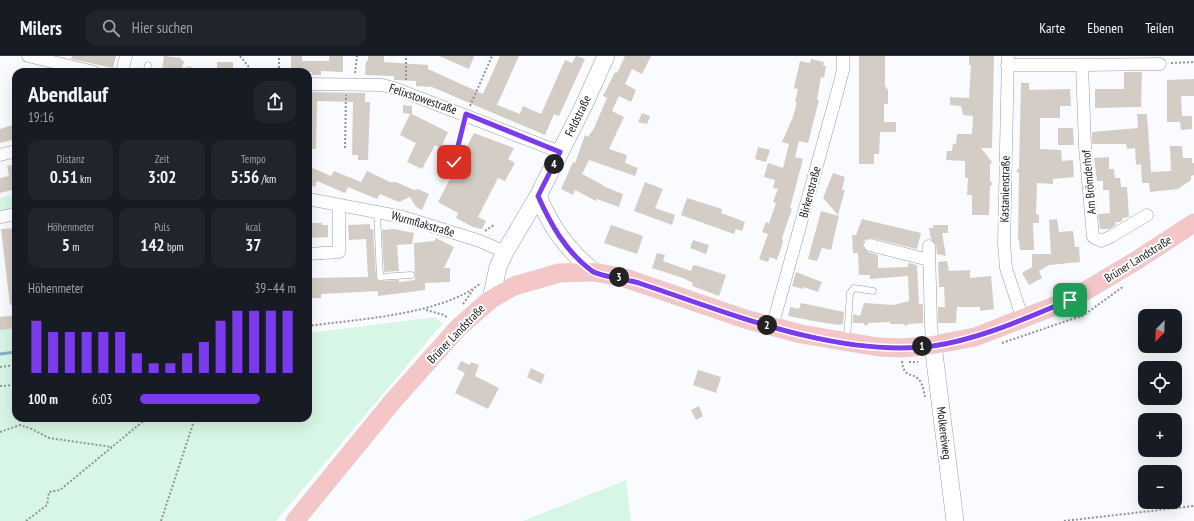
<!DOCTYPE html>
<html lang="de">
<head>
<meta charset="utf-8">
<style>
	body { margin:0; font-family:"PT Sans Narrow",sans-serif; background:#20242c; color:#f1f3f6; height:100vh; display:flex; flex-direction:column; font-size:15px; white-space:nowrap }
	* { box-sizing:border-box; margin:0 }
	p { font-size:13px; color:#9ea1a6 }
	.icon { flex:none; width:22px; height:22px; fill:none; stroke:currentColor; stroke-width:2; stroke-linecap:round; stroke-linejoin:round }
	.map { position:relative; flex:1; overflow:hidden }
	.sheet { position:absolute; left:12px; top:12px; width:300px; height:354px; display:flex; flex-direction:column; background:#171b24; border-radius:12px; box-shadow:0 4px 16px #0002 }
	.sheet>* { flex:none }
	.needle { width:26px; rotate:203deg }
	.controls { position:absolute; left:1138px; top:253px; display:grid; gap:8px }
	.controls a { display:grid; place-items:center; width:44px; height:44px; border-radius:8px; background:#171b24; box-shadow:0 4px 16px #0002; font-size:20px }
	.pin { position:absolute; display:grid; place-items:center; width:34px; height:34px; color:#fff; margin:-17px; border-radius:8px; box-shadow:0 2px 6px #0006 }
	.km { position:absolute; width:20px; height:20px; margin:-10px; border-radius:50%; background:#222; color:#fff; font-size:11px; line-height:20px; text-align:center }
	.round { display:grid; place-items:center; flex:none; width:42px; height:42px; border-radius:12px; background:#20242c }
	.head { display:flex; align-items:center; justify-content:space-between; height:68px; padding:0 16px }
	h1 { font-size:22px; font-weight:700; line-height:30px }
	.metrics { display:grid; grid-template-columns:repeat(3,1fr); gap:6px; height:68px; padding:4px 16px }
	.metrics div { display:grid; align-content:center; border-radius:10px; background:#20242c; text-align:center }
	.metrics b { font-size:17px; font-weight:700 }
	.metrics small { font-size:11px; font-weight:400 }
	.metrics p { font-size:11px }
	.chart { height:112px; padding:8px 16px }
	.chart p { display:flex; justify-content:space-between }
	.chart svg { width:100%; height:72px; margin-top:4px; stroke:#7c3aed; stroke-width:6 }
	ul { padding:0 16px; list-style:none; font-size:13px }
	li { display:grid; grid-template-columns:64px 48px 1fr; align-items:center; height:30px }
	li i { height:10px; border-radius:5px; background:#7c3aed }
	header { display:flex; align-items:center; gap:24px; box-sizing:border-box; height:56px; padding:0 20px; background:#171b24; border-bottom:1px solid #363941 }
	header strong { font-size:19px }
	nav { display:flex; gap:22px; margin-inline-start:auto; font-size:14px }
	.search { width:280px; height:36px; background:#20242c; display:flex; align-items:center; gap:10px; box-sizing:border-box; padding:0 14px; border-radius:12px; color:#9ea1a6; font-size:15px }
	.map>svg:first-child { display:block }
</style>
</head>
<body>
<header>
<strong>Milers</strong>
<div class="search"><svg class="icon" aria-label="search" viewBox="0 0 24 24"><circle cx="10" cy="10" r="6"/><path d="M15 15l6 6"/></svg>Hier suchen</div>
<nav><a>Karte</a><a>Ebenen</a><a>Teilen</a></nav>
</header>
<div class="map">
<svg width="1194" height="465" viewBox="0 0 1194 465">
	<rect width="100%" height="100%" fill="#fafbff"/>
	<path fill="#d8f6e5" d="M 16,138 L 16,154 L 0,158 L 0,142 Z
		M 436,261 L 442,268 L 276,465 L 0,465 L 0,273 L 16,272 L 16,362 L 308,362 L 308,277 Z
		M 626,424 L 631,465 L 523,465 Z"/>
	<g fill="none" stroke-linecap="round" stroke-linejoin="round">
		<path stroke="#83b2cb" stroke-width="3" d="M 0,298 L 16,296"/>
	</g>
	<path fill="#d3cdc5" d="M 72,0 L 116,0 L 113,12 L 71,3 Z
		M 164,0 L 181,2 L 181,4 L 184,5 L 181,16 L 162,16 Z
		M 291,0 L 302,0 L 302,5 L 329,5 L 329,0 L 343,0 L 343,16 L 321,15 L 321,19 L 311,19 L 312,16 L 291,16 Z
		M 368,0 L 384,0 L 384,6 L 428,9 L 428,13 L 483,38 L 500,0 L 519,0 L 497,49 L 520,58 L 523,50 L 541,58 L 565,4 L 572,7 L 576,0 L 585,3 L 559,60 L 554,58 L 545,79 L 432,31 L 416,30 L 416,25 L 394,24 L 394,20 L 365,19 L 366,5 L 368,5 Z
		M 439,0 L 474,0 L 469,13 Z
		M 625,0 L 651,0 L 642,18 L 632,13 L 625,28 L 636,34 L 631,46 L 619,40 L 612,55 L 624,61 L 609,93 L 627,99 L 625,107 L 638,112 L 635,120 L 589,104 L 582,118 L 603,129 L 603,130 L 623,138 L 619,151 L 597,143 L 596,145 L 575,134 L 573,139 L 561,133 L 573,106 L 575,107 L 585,79 L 588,81 L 594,72 L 607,42 L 603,40 L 615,16 L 617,17 Z
		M 859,0 L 885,0 L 885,30 L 888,34 L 888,48 L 884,48 L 884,66 L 896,66 L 896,76 L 880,76 L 879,98 L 874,98 L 874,108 L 859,108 Z
		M 969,0 L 994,0 L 992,92 L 981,92 L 992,106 L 990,109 L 990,125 L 993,128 L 990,130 L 989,159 L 972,159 L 972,139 L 967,139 L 968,122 L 965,122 L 965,105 L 946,104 L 947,95 L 952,95 L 953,88 L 956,88 L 957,78 L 972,78 L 973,60 L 963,59 L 961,50 L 950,49 L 950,41 L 969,42 L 971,9 L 969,9 Z
		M 811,3 L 824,6 L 823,10 L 826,10 L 824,22 L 821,21 L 817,44 L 819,44 L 808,87 L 799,85 L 795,101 L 803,103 L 790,152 L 792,153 L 782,182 L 783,186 L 777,204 L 770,201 L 768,206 L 759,203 L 768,178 L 762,176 L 766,166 L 769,167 L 776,147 L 773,146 L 778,133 L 773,132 L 775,124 L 764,121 L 768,107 L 783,112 L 789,88 L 782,86 L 793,61 L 797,46 L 795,46 L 798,33 L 794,32 L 800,5 L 810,7 Z
		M 217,6 L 233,6 L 233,16 L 217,16 Z
		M 1124,16 L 1142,16 L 1141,51 L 1095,52 L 1095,33 L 1124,33 Z
		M 1194,23 L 1194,40 L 1181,40 L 1182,60 L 1192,60 L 1192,73 L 1181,74 L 1180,66 L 1167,66 L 1167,24 Z
		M 1021,27 L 1029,27 L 1029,34 L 1070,33 L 1071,50 L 1060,50 L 1060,62 L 1040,62 L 1040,93 L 1061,94 L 1062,105 L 1073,104 L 1074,121 L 1053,123 L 1053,128 L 1037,127 L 1036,158 L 1039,159 L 1039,167 L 1033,167 L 1034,194 L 1020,194 L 1019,184 L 1018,184 L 1019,117 L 1016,115 L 1019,112 Z
		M 308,36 L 365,37 L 365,46 L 370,46 L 368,104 L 358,104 L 358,99 L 352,99 L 353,46 L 317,45 L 316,93 L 308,93 Z
		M 403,49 L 412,50 L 412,58 L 448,76 L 441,92 L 435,89 L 422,113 L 407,106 L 416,87 L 400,79 L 410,58 L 403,57 Z
		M 642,57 L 650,60 L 647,68 L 638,66 Z
		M 1137,58 L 1147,58 L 1151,116 L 1171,115 L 1170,90 L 1182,90 L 1183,102 L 1192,102 L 1192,107 L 1194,107 L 1194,119 L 1191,120 L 1191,124 L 1178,133 L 1150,136 L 1149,127 L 1142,127 L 1141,108 L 1136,109 L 1135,92 L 1127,93 L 1126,88 L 1092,88 L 1092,76 L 1138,72 Z
		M 16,68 L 15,83 L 0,87 L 0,73 Z
		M 1058,72 L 1073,72 L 1074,89 L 1058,89 Z
		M 474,77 L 514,92 L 508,103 L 515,107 L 505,125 L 498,122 L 478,161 L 486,165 L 482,173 L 473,171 L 456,162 L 458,157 L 438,146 Z
		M 758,91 L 770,94 L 766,106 L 755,103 Z
		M 1109,101 L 1109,113 L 1114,113 L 1115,122 L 1120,122 L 1121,131 L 1127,131 L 1129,161 L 1123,162 L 1121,166 L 1115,166 L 1116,169 L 1110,173 L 1100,173 L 1098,158 L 1110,157 L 1109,134 L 1103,134 L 1103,125 L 1097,125 L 1094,102 Z
		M 16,108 L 16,136 L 13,136 L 12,134 L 0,137 L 0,122 L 9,120 L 7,110 Z
		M 308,110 L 331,120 L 334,115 L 361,126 L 367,115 L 390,126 L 396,126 L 414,134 L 418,133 L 429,138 L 422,154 L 416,151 L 410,141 L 399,146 L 380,138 L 377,143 L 348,131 L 345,137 L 317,125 L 315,131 L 308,128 Z
		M 833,117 L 845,121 L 842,134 L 845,134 L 838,159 L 823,142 Z
		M 645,126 L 663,133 L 655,152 L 675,159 L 672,169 L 634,155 Z
		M 687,142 L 722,153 L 721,157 L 745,166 L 742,175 L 736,173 L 734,178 L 681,159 Z
		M 821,155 L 839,160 L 831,194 L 822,192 L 817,205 L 808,203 Z
		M 862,163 L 921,177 L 917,193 L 871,182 L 864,184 L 863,191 L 868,196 L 878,199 L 878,212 L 908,211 L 908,207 L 917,209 L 919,248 L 923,248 L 923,267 L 909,268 L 906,270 L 903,268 L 890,268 L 890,266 L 869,267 L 866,270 L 863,267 L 853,267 L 853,258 L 860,260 L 864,247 L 894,249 L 909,245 L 908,220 L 870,223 L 870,219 L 859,219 L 858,197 L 853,197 L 852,179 L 856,179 Z
		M 1057,163 L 1059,176 L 1073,175 L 1075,191 L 1079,191 L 1080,206 L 1049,209 L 1039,215 L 1042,222 L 1029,229 L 1022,217 L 1032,211 L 1032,198 L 1051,198 L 1049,164 Z
		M 308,167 L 322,167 L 322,169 L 328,169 L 328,181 L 309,182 Z
		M 370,168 L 370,173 L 373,173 L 376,221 L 378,225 L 399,224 L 399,226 L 415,224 L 414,187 L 434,185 L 436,182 L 454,191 L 444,212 L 450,212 L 450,226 L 425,227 L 425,234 L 378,240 L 378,235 L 321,238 L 321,242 L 308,242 L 308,222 L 368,221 L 366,183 L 349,184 L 348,169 Z
		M 611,169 L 643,180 L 637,198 L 604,187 Z
		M 933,169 L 948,169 L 948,177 L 942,177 L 946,200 L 937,198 L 936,189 L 931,183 L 929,172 L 933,172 Z
		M 16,172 L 16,248 L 10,249 L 1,173 Z
		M 394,173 L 414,177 L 412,188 L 397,189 L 399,215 L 384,216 L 382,174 Z
		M 693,184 L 709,189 L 706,198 L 690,192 Z
		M 657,197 L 665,199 L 663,205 L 691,215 L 693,210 L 695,209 L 726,219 L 719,240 L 692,230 L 693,227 L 683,222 L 652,212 Z
		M 947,205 L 949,215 L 970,214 L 970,222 L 991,220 L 994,253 L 980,255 L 980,251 L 957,251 L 956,267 L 938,267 L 938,251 L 945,251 L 944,231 L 939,231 L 938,206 Z
		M 796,216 L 822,226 L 818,236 L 804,231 L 803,233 L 792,230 Z
		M 801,247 L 844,256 L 843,268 L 839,269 L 819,266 L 788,260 L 790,251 L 799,253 Z
		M 16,259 L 16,272 L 0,274 L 0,261 Z
		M 461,305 L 470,309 L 471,306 L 479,309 L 475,320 L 499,332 L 488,353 L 455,337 L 465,317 L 457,313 Z
		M 531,312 L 545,319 L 541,328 L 527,321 Z
		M 698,314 L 721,321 L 716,337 L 693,329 Z
		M 699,350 L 703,360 L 696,364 L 691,354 Z"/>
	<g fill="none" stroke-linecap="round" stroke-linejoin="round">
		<defs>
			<path id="lane" d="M 146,16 L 148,9
				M 189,16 L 189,14
				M 454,106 L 466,58
				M 377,156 L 380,221 L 411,219
				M 847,283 L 850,237 L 854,232 L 873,235"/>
			<path id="street" d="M 28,0 L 94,16
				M 1008,0 L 1004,187 L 1006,212 L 1023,264
				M 1007,9 L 1082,9 L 1085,90 L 1093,181 L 1101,185 L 1112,180 L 1147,159
				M 1082,9 L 1160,8
				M 122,16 L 126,0
				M 308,28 L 382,29 L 394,32 L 560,96
				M 0,99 L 16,95
				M 308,143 L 403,161 L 480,185 L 505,196
				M 0,161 L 16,158
				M 870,189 L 929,204
				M 929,190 L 931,271 L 933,289
				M 308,198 L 339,196 L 339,149
				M 772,271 L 836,41 L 843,14 L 843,0"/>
			<path id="secondary" d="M 538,140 C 552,173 567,193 594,216
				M 491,243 L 498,211 L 505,196 L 538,140 L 583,51 L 606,0
				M 933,289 L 955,465"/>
			<path id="primary" d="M 295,465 L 393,345 L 458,272 L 491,243 L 514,230 L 559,217 L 594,216 L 625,222 L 745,263 L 801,278 L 878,291 L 902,292 L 933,289 L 975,281 L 1070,244 L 1134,206 L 1194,167"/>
		</defs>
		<use href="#lane" stroke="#989ca4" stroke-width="7"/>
		<use href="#street" stroke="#989ca4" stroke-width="13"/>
		<use href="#secondary" stroke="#989ca4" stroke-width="18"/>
		<use href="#primary" stroke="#d5d5d5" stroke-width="19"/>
		<path stroke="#929397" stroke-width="2" stroke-dasharray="2 2" stroke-linecap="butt" d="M 240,0 L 253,16
			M 1171,7 L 1194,6
			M 279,16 L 279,0
			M 355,17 L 357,0
			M 406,24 L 406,0
			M 470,50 L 492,0
			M 345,92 L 346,39
			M 485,175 L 494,169
			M 463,248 L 473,234
			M 426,254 L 444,259 L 448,262
			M 308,270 C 358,263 442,259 481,227
			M 1002,287 L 1084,259 L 1124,230
			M 902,305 C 904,324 913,315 920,325 C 923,329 924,336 925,341
			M 909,306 L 918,306
			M 0,311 L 16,309
			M 0,330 L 16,329
			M 0,376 L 20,369 L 32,373 L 49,382 L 112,391
			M 26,465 L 47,449 L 49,436 L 60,434 L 147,362
			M 161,465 L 195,362
			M 1064,465 L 1194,450"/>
		<use href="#lane" stroke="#fff" stroke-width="6"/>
		<use href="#street" stroke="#fff" stroke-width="12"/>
		<use href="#secondary" stroke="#fff" stroke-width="17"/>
		<use href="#primary" stroke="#f4c6c7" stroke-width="18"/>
	</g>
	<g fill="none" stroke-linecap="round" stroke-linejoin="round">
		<defs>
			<path id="route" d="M 454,106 L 466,58 L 560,96 L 538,140 C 551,169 566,196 592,215 C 598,220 629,224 639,227 C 729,257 837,302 933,290 C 981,283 1026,262 1070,244"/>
		</defs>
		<use href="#route" stroke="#fff" stroke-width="8"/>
		<use href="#route" stroke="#7c3aed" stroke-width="5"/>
	</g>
	<g text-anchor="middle" stroke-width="4" stroke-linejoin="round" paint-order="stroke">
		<g font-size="12" fill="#141518" stroke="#fff">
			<text transform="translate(423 43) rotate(19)" y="4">Felixstowestraße</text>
			<text transform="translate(578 60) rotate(-64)" y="4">Feldstraße</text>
			<text transform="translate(1089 126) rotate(-95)" y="4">Am Brömderhof</text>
			<text transform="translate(1005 133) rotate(-89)" y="4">Kastanienstraße</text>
			<text transform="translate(810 136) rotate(-75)" y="4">Birkenstraße</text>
			<text transform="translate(423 168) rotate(16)" y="4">Wurmflakstraße</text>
			<text transform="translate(1138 203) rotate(-32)" y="4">Brüner Landstraße</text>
			<text transform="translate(456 278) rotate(-46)" y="4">Brüner Landstraße</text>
			<text transform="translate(944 377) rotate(83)" y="4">Molkereiweg</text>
		</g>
	</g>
</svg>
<div class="controls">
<a><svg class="needle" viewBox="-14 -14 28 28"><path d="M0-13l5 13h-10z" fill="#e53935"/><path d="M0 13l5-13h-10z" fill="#9ea1a6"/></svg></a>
<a><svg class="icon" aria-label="locate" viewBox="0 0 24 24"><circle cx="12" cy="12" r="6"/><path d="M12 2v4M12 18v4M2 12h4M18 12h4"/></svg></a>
<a>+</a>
<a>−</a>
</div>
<div class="pin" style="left:1070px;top:244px;background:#1e9e55"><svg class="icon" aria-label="arrive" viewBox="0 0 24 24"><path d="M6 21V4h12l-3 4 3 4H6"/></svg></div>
<div class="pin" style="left:454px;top:106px;background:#d93025"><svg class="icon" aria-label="check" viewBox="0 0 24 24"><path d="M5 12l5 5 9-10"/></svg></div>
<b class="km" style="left:922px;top:290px">1</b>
<b class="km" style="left:767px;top:269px">2</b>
<b class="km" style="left:619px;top:221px">3</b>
<b class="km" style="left:554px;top:108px">4</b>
<section class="sheet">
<div class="head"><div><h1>Abendlauf</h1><p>19:16</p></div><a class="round"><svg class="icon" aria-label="share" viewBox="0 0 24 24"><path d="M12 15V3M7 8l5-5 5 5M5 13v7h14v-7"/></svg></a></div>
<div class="metrics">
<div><p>Distanz</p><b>0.51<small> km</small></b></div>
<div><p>Zeit</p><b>3:02</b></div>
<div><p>Tempo</p><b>5:56<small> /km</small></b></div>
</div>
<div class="metrics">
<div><p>Höhenmeter</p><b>5<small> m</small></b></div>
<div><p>Puls</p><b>142<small> bpm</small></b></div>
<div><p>kcal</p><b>37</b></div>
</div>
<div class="chart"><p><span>Höhenmeter</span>39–44 m</p>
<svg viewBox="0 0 160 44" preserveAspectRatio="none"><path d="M5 44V12M15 44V19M25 44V19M35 44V19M45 44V19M55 44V19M65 44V32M75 44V38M85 44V38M95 44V32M105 44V25M115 44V12M125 44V6M135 44V6M145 44V6M155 44V6"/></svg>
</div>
<ul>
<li><b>100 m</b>6:03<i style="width:77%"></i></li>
</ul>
</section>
</div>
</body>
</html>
